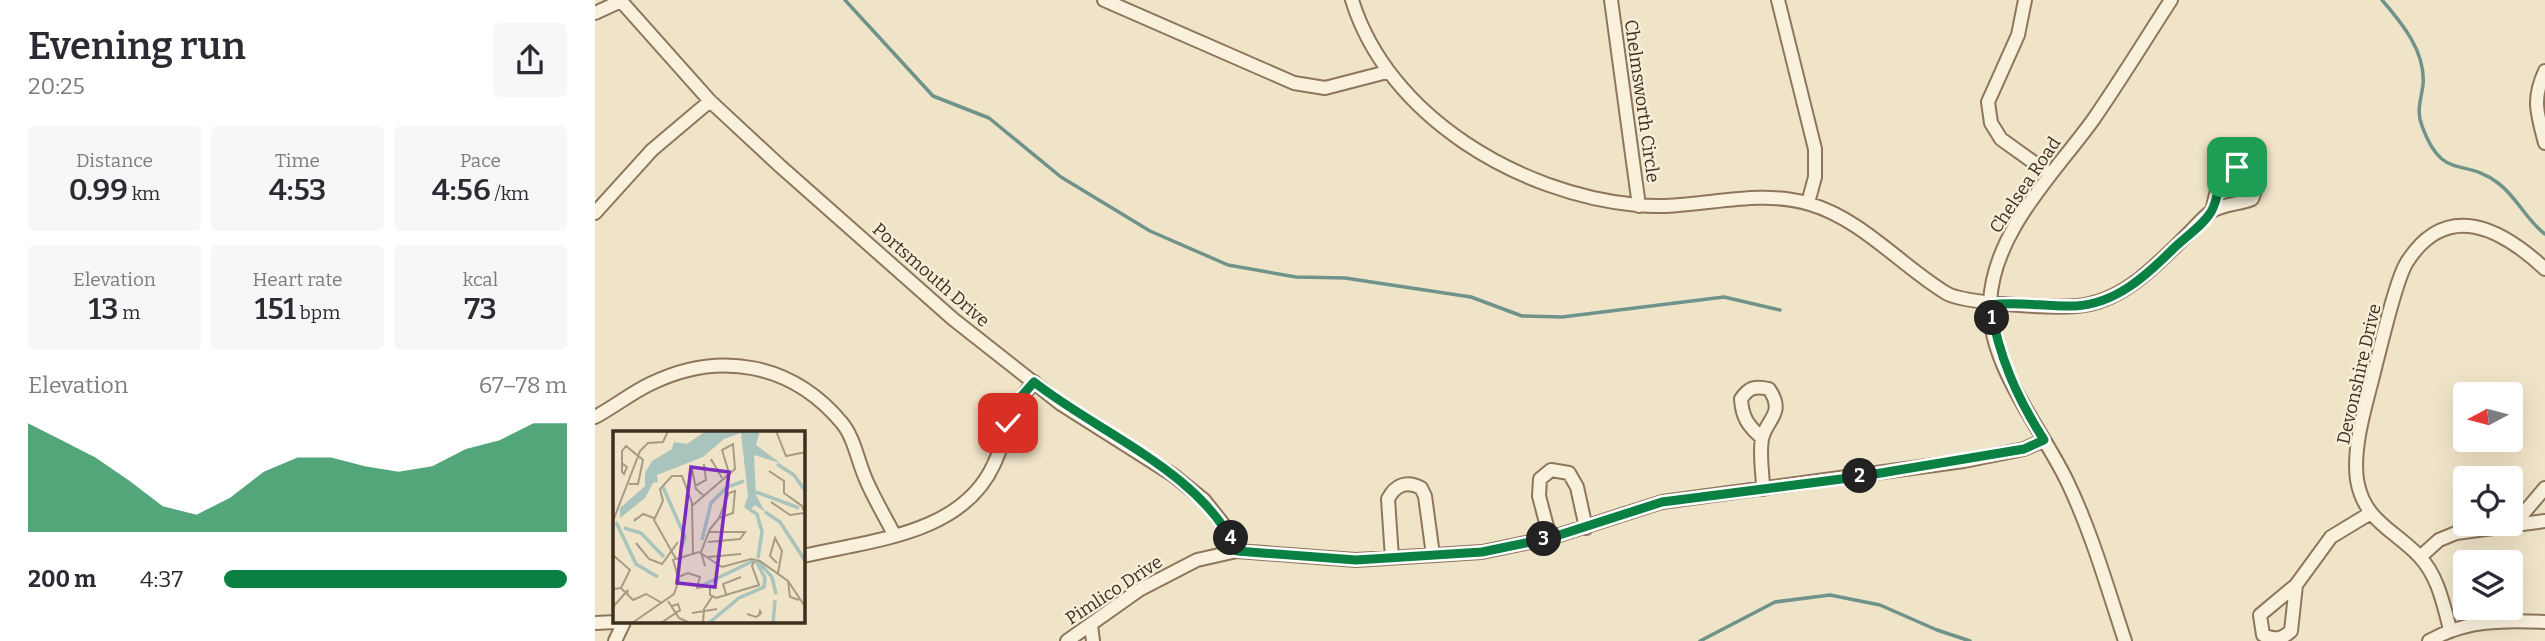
<!DOCTYPE html>
<html lang="en">
<head>
<meta charset="utf-8">
<style>
	body { margin:0; font-family:Bitter,serif; background:#f7f7f7; color:#2b2b33; height:100vh; display:flex; flex-direction:column; font-size:26px; white-space:nowrap }
	* { box-sizing:border-box; margin:0 }
	p { font-size:23px; color:#7c7c81 }
	.icon { flex:none; width:38px; height:38px; fill:none; stroke:currentColor; stroke-width:2; stroke-linecap:round; stroke-linejoin:round }
	.map { position:relative; flex:1; overflow:hidden }
	.side { display:flex; flex-direction:column; background:#fff; width:595px }
	.side>* { flex:none }
	.needle { width:46px; rotate:263deg }
	.buttons { position:absolute; left:1858px; top:382px; display:grid; gap:14px }
	.buttons a { display:grid; place-items:center; width:70px; height:70px; border-radius:7px; background:#fff; box-shadow:0 7px 28px #0002; font-size:35px }
	.pin { position:absolute; display:grid; place-items:center; width:60px; height:60px; color:#fff; margin:-30px; border-radius:14px; box-shadow:0 4px 10px #0006 }
	.km { position:absolute; width:35px; height:35px; margin:-18px; border-radius:50%; background:#222; color:#fff; font-size:19px; line-height:35px; text-align:center }
	.round { display:grid; place-items:center; flex:none; width:74px; height:74px; border-radius:7px; background:#f7f7f7 }
	.headline { display:flex; align-items:center; justify-content:space-between; height:119px; padding:0 28px }
	h1 { font-size:38px; font-weight:600; line-height:52px }
	.figures { display:grid; grid-template-columns:repeat(3,1fr); gap:10px; height:119px; padding:7px 28px }
	.figures div { display:grid; align-content:center; border-radius:7px; background:#f7f7f7; text-align:center }
	.figures b { font-size:30px; font-weight:600 }
	.figures small { font-size:19px; font-weight:400 }
	.figures p { font-size:19px }
	.chart { height:196px; padding:14px 28px }
	.chart p { display:flex; justify-content:space-between }
	.chart svg { width:100%; height:126px; margin-top:7px; fill:#0b8043; opacity:.7 }
	ul { padding:0 28px; list-style:none; font-size:23px }
	li { display:grid; grid-template-columns:112px 84px 1fr; align-items:center; height:52px }
	li i { height:18px; border-radius:9px; background:#0b8043 }
	main { display:flex; flex:1; min-height:0 }
	.map>svg:first-child { display:block }
</style>
</head>
<body>
<main>
<section class="side">
<div class="headline"><div><h1>Evening run</h1><p>20:25</p></div><a class="round"><svg class="icon" aria-label="share" viewBox="0 0 24 24"><path d="M12 15V3M7 8l5-5 5 5M5 13v7h14v-7"/></svg></a></div>
<div class="figures">
<div><p>Distance</p><b>0.99<small> km</small></b></div>
<div><p>Time</p><b>4:53</b></div>
<div><p>Pace</p><b>4:56<small> /km</small></b></div>
</div>
<div class="figures">
<div><p>Elevation</p><b>13<small> m</small></b></div>
<div><p>Heart rate</p><b>151<small> bpm</small></b></div>
<div><p>kcal</p><b>73</b></div>
</div>
<div class="chart"><p><span>Elevation</span>67–78 m</p>
<svg viewBox="0 0 160 44" preserveAspectRatio="none"><path d="M0 44V6L10 12L20 18L30 26L40 35L50 38L60 32L70 23L80 18L90 18L100 21L110 23L120 21L130 15L140 12L150 6L160 6V44z"/></svg>
</div>
<ul>
<li><b>200 m</b>4:37<i style="width:100%"></i></li>
</ul>
</section>
<div class="map">
<svg width="1950" height="641" viewBox="0 0 1950 641">
	<rect width="100%" height="100%" fill="#f0e4c8"/>
	<g fill="none" stroke-linecap="round" stroke-linejoin="round">
		<path stroke="#6f938a" stroke-width="3.5" d="M 250,0 L 338,96 L 394,118 L 466,177 L 555,231 L 633,265 L 701,277 L 750,278 L 876,297 L 927,316 L 967,317 L 1129,297 L 1185,310
			M 1787,0 C 1807,23 1831,52 1828,85 C 1826,100 1821,111 1827,126 C 1848,183 1868,156 1903,183 C 1922,197 1931,220 1950,234
			M 1105,641 L 1180,602 L 1235,595 L 1285,605 L 1342,630 L 1375,641"/>
		<defs>
			<path id="minor" d="M 25,0 L 115,101 L 185,166 L 358,319 L 466,404 L 578,475 L 609,500 L 632,529 L 642,551
				M 509,0 L 699,83 L 730,88 L 792,72
				M 757,0 C 793,117 925,194 1042,205 C 1100,211 1157,187 1215,204 C 1268,220 1305,265 1351,293 C 1369,304 1458,308 1482,306 C 1529,302 1562,264 1594,233 C 1601,226 1609,216 1617,211 C 1628,204 1645,204 1657,199 L 1662,186 L 1657,171 L 1648,166 L 1633,170 L 1622,190 L 1617,211
				M 1016,0 L 1044,206
				M 1183,0 L 1220,149 L 1220,177 L 1213,203
				M 1430,0 L 1423,35 L 1393,102 L 1396,123 L 1406,139 L 1455,174
				M 0,13 L 26,1
				M 1950,71 C 1937,99 1942,113 1950,143
				M 0,213 L 57,150 L 115,101
				M 0,417 C 19,407 36,393 55,384 C 124,350 197,363 247,423 C 260,439 263,463 272,482 C 280,500 290,517 299,534
				M 1167,438 C 1153,426 1147,417 1146,399 C 1154,387 1160,386 1174,389 C 1191,414 1171,419 1167,439 C 1164,454 1168,474 1168,489
				M 1916,528 L 1950,488
				M 955,538 L 944,496 L 945,479 L 956,470 L 974,473 L 982,487 L 991,528
				M 208,556 C 276,540 367,535 399,464 C 413,434 416,407 439,382
				M 1825,557 L 1844,540 L 1861,533 L 1950,521
				M 797,558 L 793,499 C 800,485 812,480 826,488 L 830,496 L 838,555
				M 1701,585 L 1696,631 C 1686,640 1680,640 1668,635 L 1665,615 L 1701,585 L 1736,537 L 1774,514
				M 0,623 L 21,622
				M 496,625 L 498,641
				M 1855,629 C 1848,603 1843,576 1824,556 C 1798,529 1769,521 1762,480 C 1757,444 1773,399 1781,364 C 1787,342 1801,279 1812,262 C 1852,199 1907,229 1950,269
				M 20,641 L 29,622
				M 472,641 L 544,590 L 602,560 L 642,551 L 761,560 L 887,552 L 955,538 L 1067,502 L 1369,461 L 1429,449 L 1449,440
				M 1530,641 C 1512,587 1497,533 1472,481 C 1447,429 1392,364 1395,303 C 1398,232 1459,174 1498,120 C 1525,81 1550,40 1576,0
				M 1834,641 C 1870,620 1909,620 1950,622"/>
		</defs>
		<use href="#minor" stroke="#8d765c" stroke-width="16"/>
		<use href="#minor" stroke="#faf1dc" stroke-width="12"/>
	</g>
	<g fill="none" stroke-linecap="round" stroke-linejoin="round">
		<defs>
			<path id="route" d="M 413,423 L 424,399 L 439,382 C 505,434 607,472 642,551 L 761,560 L 887,552 L 955,538 L 1067,502 L 1262,477 L 1429,449 L 1449,440 C 1421,396 1404,357 1395,305 C 1423,301 1451,307 1480,306 C 1521,304 1552,275 1579,248 C 1590,237 1610,224 1617,210 C 1626,193 1620,175 1642,167"/>
		</defs>
		<use href="#route" stroke="#fff" stroke-width="14"/>
		<use href="#route" stroke="#0b8043" stroke-width="9"/>
	</g>
	<g text-anchor="middle" stroke-width="5" stroke-linejoin="round" paint-order="stroke">
		<g font-size="18" fill="#3d2e20" stroke="#f7eed8">
			<text transform="translate(1047 101) rotate(82)" y="6">Chelmsworth Circle</text>
			<text transform="translate(1430 185) rotate(-56)" y="6">Chelsea Road</text>
			<text transform="translate(336 275) rotate(41)" y="6">Portsmouth Drive</text>
			<text transform="translate(1764 374) rotate(-77)" y="6">Devonshire Drive</text>
			<text transform="translate(519 590) rotate(-33)" y="6">Pimlico Drive</text>
		</g>
	</g>
	<g transform="translate(18 431)">
		<rect width="192" height="192" fill="#f0e4c8"/>
		<path d="M 93,0 L 147,0 L 143,14 L 167,32 L 141,24 L 143,64 L 152,81 L 142,74 L 136,80 L 131,76 L 135,65 L 128,2 L 111,8 L 90,26 L 44,44 L 45,51 L 40,52 L 32,67 L 7,87 L 7,77 L 32,55 L 32,42 L 39,30 L 59,18 L 61,11 L 74,13 Z" fill="#a9c4bc"/>
		<path fill="none" stroke="#a9c4bc" stroke-width="3.5" d="M 164,33 L 181,44 L 193,61M 50,56 L 72,106 L 68,118M 143,61 L 186,77M 137,79 L 144,83 L 149,101 L 145,127M 152,81 L 167,91 L 193,131M 3,91 L 23,133 L 45,146M 11,97 L 28,102 L 51,126M 89,109 L 98,72 L 114,56 L 131,50M 145,130 L 159,146 L 163,163M 88,155 L 140,130M 96,192 L 126,167 L 151,156 L 152,147 L 143,130M 160,192 L 162,169"/>
		<path fill="none" stroke="#a89b85" stroke-width="2" d="M 163,0 L 173,25 L 193,21M 99,31 L 98,28 L 109,47M 9,32 L 14,36 L 11,43 L 9,41 L 9,20 L 13,15 L 30,29 L 25,53 L 16,53M 79,38 L 83,58 L 90,64M 156,40 L 171,50 L 171,62 L 189,75 L 193,85M 82,55 L 93,49 L 91,33 L 91,37M 161,73 L 158,71 L 177,84 L 191,82M 79,75 L 122,38 L 120,13 L 109,19 L 116,42M 23,87 L 21,90 L 30,83 L 41,87M 0,90 L 27,20 L 35,12 L 50,11 L 55,0M 95,111 L 127,108 L 132,101 L 96,101M 23,112 L 36,128 L 49,133 L 65,111M 0,124 L 17,139 L 8,157M 95,126 L 128,123M 63,128 L 41,89 L 50,70 L 47,58 L 59,45 L 69,45 L 79,72 L 80,123M 164,132 L 157,125 L 162,107 L 169,120 L 165,142M 92,135 L 88,121 L 97,98 L 106,87 L 120,82 L 122,60 L 116,62 L 106,87M 65,146 L 75,142 L 87,146 L 84,157 L 97,155 L 97,164 L 103,167 L 146,154 L 139,135 L 142,128M 175,150 L 177,166 L 186,169M 0,158 L 8,157 L 20,169 L 33,163 L 49,172M 113,163 L 110,153 L 128,146M 55,170 L 66,187 L 77,192M 0,176 L 15,159 L 14,163M 79,182 L 104,178M 134,183 L 143,186 L 145,185 L 148,182 L 147,180 L 146,184M 19,192 L 61,163 L 66,149 L 60,129 L 86,121 L 109,136 L 138,128 L 147,130 L 175,150 L 193,177M 48,192 L 67,179 L 65,173 L 59,175M 90,192 L 91,178 L 99,166"/>
		<path fill="#7b2cbf" fill-opacity="0.15" stroke="#7b2cbf" stroke-width="3.5" d="M 78,36 L 116,41 L 102,156 L 64,152 Z"/>
		<rect width="192" height="192" fill="none" stroke="#3d2e20" stroke-width="3.5"/>
	</g>
</svg>
<div class="buttons">
<a><svg class="needle" viewBox="-14 -14 28 28"><path d="M0-13l5 13h-10z" fill="#e53935"/><path d="M0 13l5-13h-10z" fill="#7c7c81"/></svg></a>
<a><svg class="icon" aria-label="locate" viewBox="0 0 24 24"><circle cx="12" cy="12" r="6"/><path d="M12 2v4M12 18v4M2 12h4M18 12h4"/></svg></a>
<a><svg class="icon" aria-label="layers" viewBox="0 0 24 24"><path d="M12 4l9 5-9 5-9-5zM3 14l9 5 9-5"/></svg></a>
</div>
<div class="pin" style="left:1642px;top:167px;background:#1e9e55"><svg class="icon" aria-label="arrive" viewBox="0 0 24 24"><path d="M6 21V4h12l-3 4 3 4H6"/></svg></div>
<div class="pin" style="left:413px;top:423px;background:#d93025"><svg class="icon" aria-label="check" viewBox="0 0 24 24"><path d="M5 12l5 5 9-10"/></svg></div>
<b class="km" style="left:1397px;top:318px">1</b>
<b class="km" style="left:1265px;top:476px">2</b>
<b class="km" style="left:949px;top:539px">3</b>
<b class="km" style="left:636px;top:538px">4</b>
</div>
</main>
</body>
</html>
